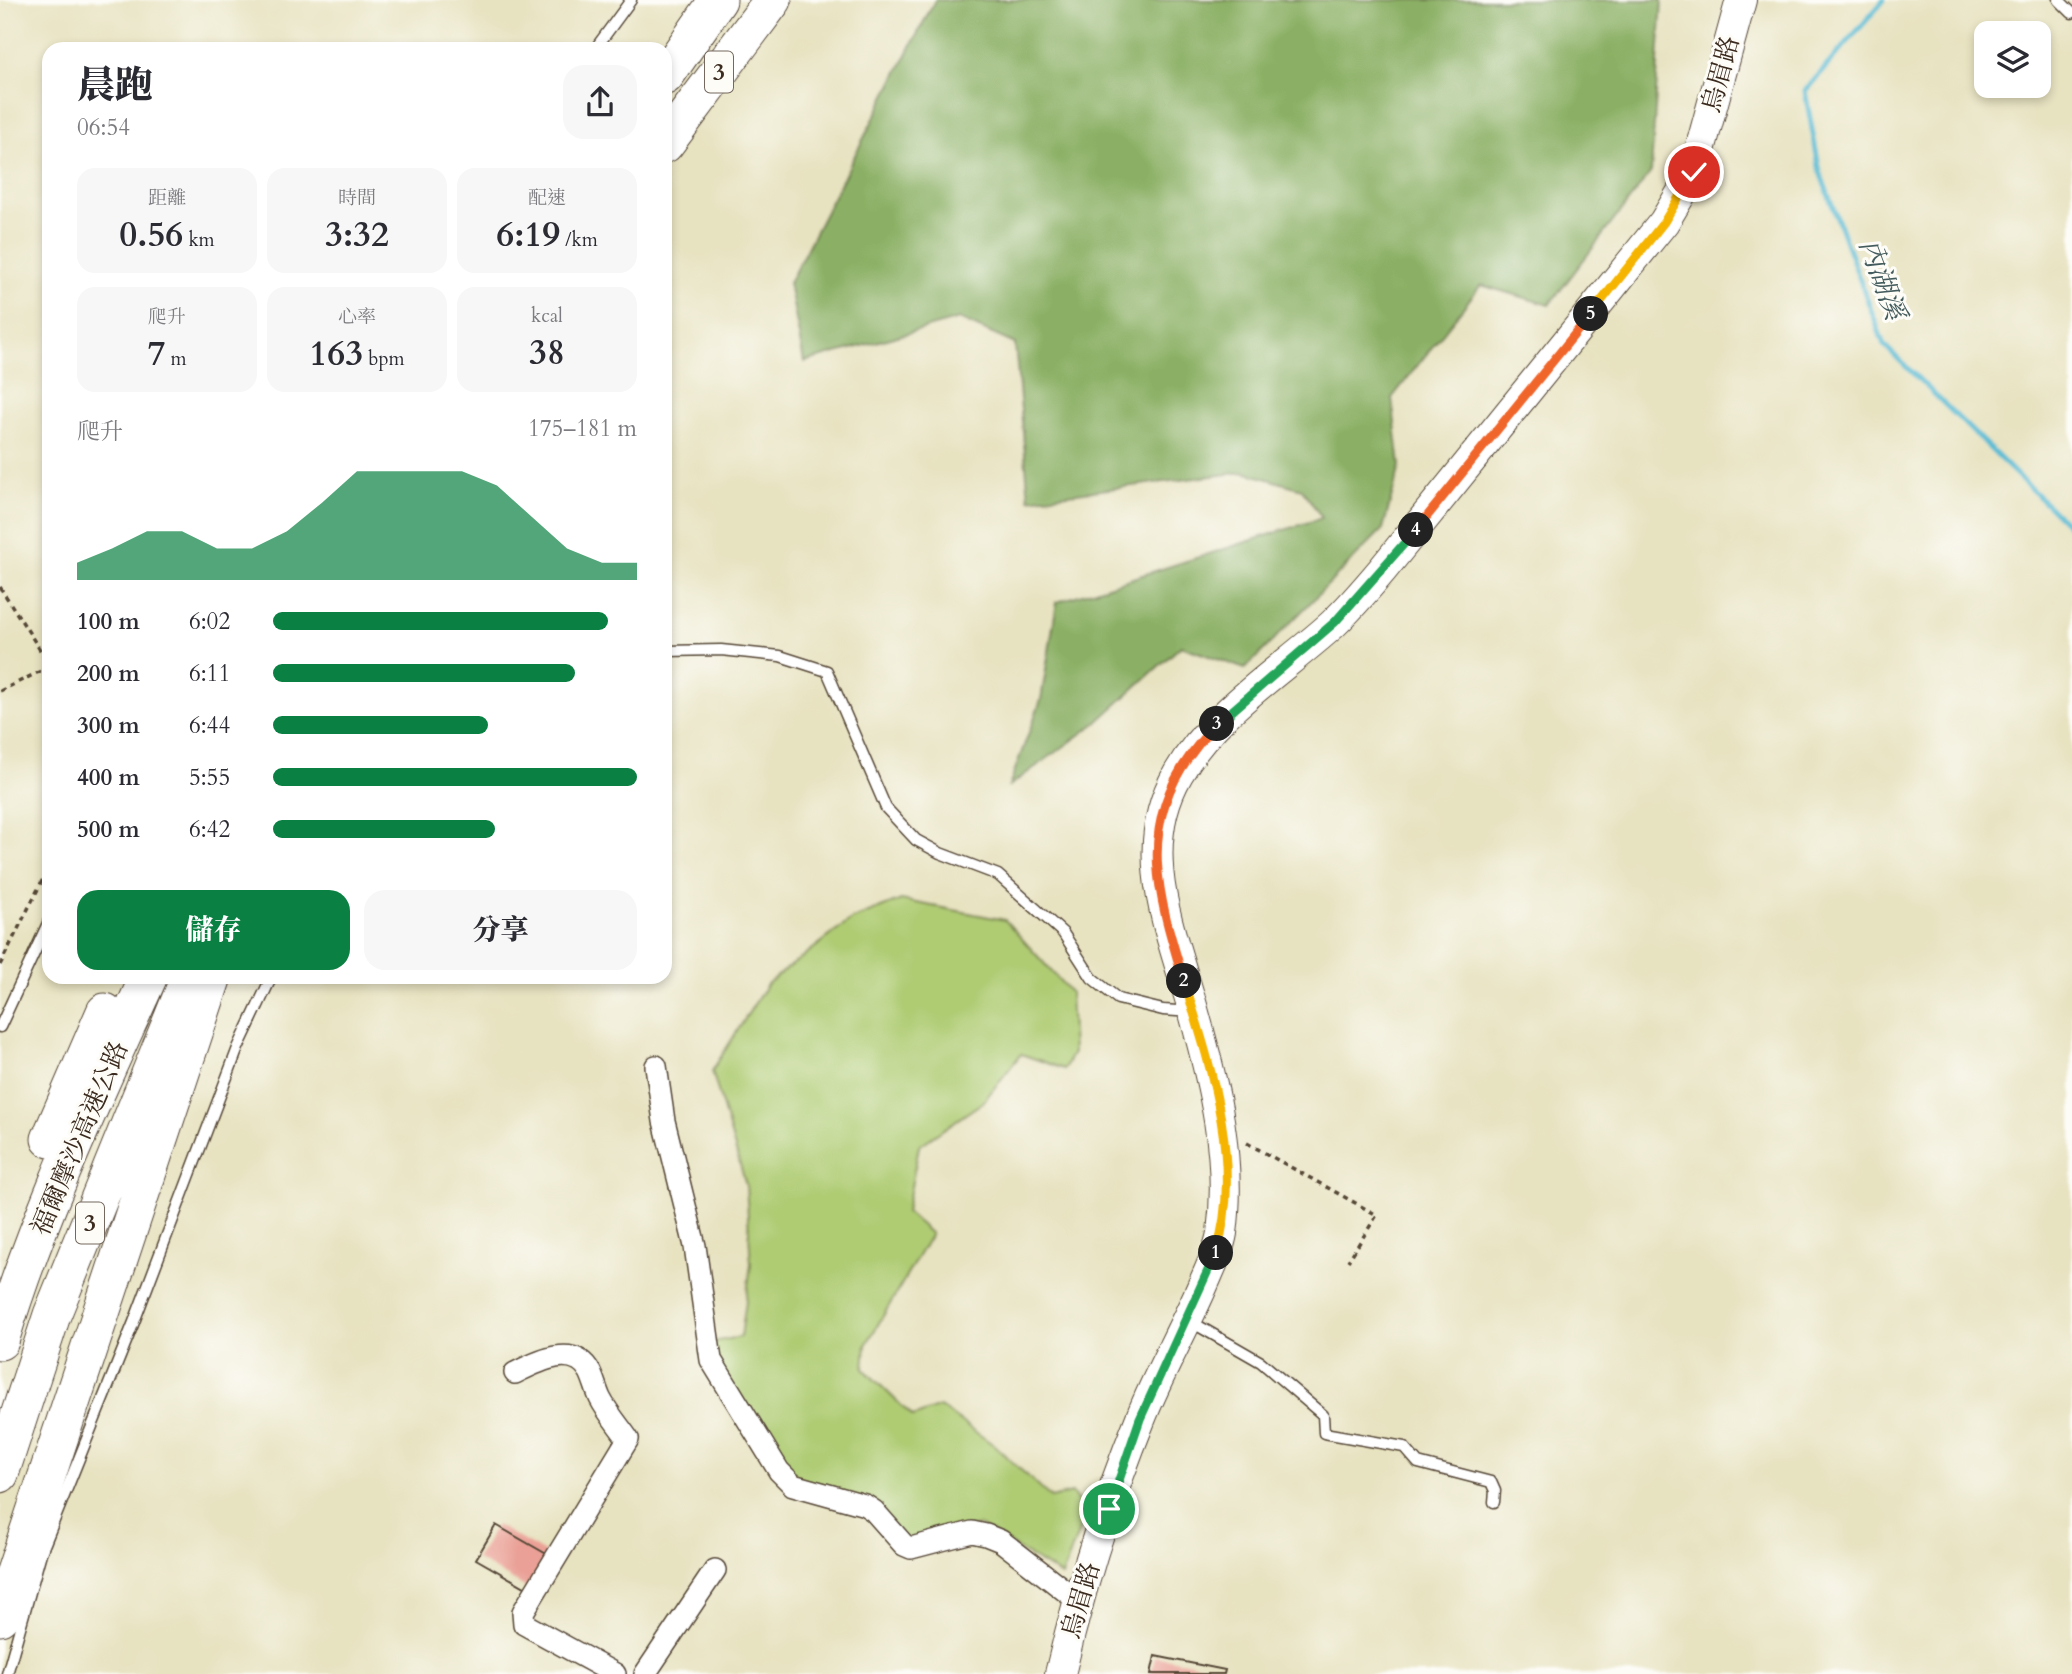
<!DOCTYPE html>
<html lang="zh-TW">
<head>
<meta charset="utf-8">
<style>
	body { margin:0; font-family:Cardo,"Noto Serif TC",serif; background:#f7f7f7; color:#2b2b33; height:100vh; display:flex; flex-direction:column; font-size:26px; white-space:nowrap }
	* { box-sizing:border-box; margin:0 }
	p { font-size:23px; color:#7c7c81 }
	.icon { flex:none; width:38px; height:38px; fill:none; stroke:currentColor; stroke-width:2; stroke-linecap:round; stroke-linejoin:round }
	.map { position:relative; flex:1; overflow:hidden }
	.sheet { position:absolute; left:42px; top:42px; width:630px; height:942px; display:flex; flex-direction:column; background:#fff; border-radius:21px; box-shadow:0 4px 10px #0003 }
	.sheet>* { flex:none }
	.fabs { position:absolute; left:1974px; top:21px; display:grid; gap:14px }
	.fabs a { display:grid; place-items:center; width:77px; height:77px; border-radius:14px; background:#fff; box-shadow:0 4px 10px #0003; font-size:35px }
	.pin { position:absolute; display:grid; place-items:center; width:60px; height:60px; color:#fff; margin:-30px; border:4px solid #fff; border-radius:50%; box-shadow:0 2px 7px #0007 }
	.km { position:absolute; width:35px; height:35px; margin:-18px; border-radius:50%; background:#222; color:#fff; font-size:19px; line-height:35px; text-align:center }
	.round { display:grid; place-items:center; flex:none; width:74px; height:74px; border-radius:21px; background:#f7f7f7 }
	.headline { display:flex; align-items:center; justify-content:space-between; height:119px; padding:0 35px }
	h1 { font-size:38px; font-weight:800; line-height:52px }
	.stats { display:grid; grid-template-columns:repeat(3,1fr); gap:10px; height:119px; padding:7px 35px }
	.stats div { display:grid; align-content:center; border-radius:18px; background:#f7f7f7; text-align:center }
	.stats b { font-size:35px; font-weight:800 }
	.stats small { font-size:19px; font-weight:400 }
	.stats p { font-size:19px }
	.chart { height:196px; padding:14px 35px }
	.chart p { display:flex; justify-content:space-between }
	.chart svg { width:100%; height:126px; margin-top:7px; fill:#0b8043; opacity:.7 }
	.button { display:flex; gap:14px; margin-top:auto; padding:14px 35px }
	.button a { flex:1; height:80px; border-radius:21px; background:#0b8043; color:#fff; font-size:28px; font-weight:800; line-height:80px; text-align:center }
	.button a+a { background:#f7f7f7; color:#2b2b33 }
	ul { padding:0 35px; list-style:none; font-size:23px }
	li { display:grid; grid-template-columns:112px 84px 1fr; align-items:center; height:52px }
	li i { height:18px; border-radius:9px; background:#0b8043 }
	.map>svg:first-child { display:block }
</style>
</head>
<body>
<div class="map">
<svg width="2072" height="1674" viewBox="0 0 2072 1674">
	<rect width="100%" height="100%" fill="#fdfcf7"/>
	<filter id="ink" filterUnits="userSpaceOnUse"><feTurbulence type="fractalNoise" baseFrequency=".0143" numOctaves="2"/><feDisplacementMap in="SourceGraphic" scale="14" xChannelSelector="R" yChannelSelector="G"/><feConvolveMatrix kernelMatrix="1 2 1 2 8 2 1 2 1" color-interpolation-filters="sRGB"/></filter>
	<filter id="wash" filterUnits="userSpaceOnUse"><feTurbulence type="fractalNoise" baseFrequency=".00686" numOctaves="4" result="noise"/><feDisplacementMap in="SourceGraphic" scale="28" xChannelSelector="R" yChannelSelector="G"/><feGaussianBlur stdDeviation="1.57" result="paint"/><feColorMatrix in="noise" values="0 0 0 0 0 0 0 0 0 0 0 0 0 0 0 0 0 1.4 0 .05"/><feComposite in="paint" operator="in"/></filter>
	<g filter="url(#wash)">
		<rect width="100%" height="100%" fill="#e7e2c0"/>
		<path fill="#afcc73" stroke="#757b48" stroke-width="2" d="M 901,900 L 1005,920 L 1070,992 L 1073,1053 L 1064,1069 L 1021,1054 L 983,1102 L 919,1146 L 906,1212 L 931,1234 L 866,1345 L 864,1369 L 913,1417 L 940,1407 L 994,1445 L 1051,1498 L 1072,1493 L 1086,1512 L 1062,1576 L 979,1525 L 909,1544 L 874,1508 L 774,1470 L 706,1343 L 741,1337 L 751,1264 L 746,1185 L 712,1071 L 767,984 L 851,920 Z"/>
		<path fill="#8bb065" stroke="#636d42" stroke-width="2" d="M 935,0 L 1662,0 L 1651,172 L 1549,305 L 1481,285 L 1392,398 L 1400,466 L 1383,529 L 1245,669 L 1181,646 L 1095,724 L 1009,786 L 1041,700 L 1057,602 L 1322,518 L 1302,489 L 1244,472 L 1029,499 L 1015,344 L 959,319 L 804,362 L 789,283 Z"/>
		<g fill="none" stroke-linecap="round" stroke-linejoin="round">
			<path stroke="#54b9d2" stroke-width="5" d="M 1884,0 L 1805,91 L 1820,172 L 1884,345 L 2072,529"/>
		</g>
		<g id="blocks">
			<path fill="#eaa096" d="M 496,1525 L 557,1560 L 537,1594 L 476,1559 Z
				M 1155,1656 L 1225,1670 L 1224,1674 L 1151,1674 Z"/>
		</g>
	</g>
	<g filter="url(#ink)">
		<use href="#blocks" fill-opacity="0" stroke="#554636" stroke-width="2"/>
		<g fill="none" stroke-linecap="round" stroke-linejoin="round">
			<defs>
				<path id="service" d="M 2059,0 L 2072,13
					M 595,49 L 631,0
					M 665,651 L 721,650 L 780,656 L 827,671 L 886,808 L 916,840 L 940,853 L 998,875 L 1063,933 L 1092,978 L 1118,999 L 1163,1010 L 1191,1012
					M 0,1027 L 49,921
					M 1188,1320 L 1261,1362 L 1323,1415 L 1324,1433 L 1404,1447 L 1418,1463 L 1491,1482 L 1495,1491 L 1494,1502
					M 7,1674 L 41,1553 L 134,1322 L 238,1048 L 272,976"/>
				<path id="minor" d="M 656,1066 L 664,1121 L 695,1246 L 711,1360 L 779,1471 L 793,1485 L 865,1505 L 874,1511 L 904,1545 L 911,1548 L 972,1532 L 986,1535 L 1001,1541 L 1077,1600
					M 515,1373 C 537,1362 574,1342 590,1372 C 594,1380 596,1389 600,1398 C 607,1412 619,1426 628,1439 L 523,1612 L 524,1624 L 615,1674
					M 645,1674 L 715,1570"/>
				<path id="secondary" d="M 1060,1674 C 1080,1588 1107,1502 1140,1420 C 1158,1374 1183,1331 1203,1285 C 1210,1269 1219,1251 1222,1233 C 1232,1158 1214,1085 1194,1013 C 1173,935 1133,852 1178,774 C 1213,712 1281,671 1333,624 C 1351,607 1367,588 1383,569 L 1664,222 L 1694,172 L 1741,0"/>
				<path id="motorway" d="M 665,76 L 718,0
					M 665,144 L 773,0
					M 50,1139 L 105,1012
					M 0,1341 C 38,1215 95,1096 149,976
					M 0,1474 L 52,1315 L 185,988
					M 0,1617 L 213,976"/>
			</defs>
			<use href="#service" stroke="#554636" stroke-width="13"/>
			<use href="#minor" stroke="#554636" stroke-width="24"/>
			<use href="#secondary" stroke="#554636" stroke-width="32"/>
			<use href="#motorway" stroke="#554636" stroke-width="39"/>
			<path stroke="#554636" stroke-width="3.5" stroke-dasharray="5 5" stroke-linecap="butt" d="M 0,587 L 49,664
				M 0,691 L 49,667
				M 0,965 L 49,867
				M 1247,1143 L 1377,1215 L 1348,1261"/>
			<use href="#service" stroke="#fff" stroke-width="10"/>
			<use href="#minor" stroke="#fff" stroke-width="21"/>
			<use href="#secondary" stroke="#fff" stroke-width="30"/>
			<use href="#motorway" stroke="#fff" stroke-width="37"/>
		</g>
	</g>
	<g fill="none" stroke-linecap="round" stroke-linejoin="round" filter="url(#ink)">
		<defs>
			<path id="split-1" d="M 1109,1509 L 1140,1419 L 1216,1253"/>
			<path id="split-2" d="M 1184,981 C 1210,1064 1244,1166 1216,1253"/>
			<path id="split-3" d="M 1184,981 C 1160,901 1136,831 1189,757 C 1198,745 1206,733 1217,724"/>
			<path id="split-4" d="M 1217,724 L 1335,622 L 1416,530"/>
			<path id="split-5" d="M 1416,530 L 1591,314"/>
			<path id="split-6" d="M 1591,314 L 1664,222 L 1694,172"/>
		</defs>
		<use href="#split-1" stroke="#fff" stroke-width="14"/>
		<use href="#split-2" stroke="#fff" stroke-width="14"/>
		<use href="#split-3" stroke="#fff" stroke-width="14"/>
		<use href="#split-4" stroke="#fff" stroke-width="14"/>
		<use href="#split-5" stroke="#fff" stroke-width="14"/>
		<use href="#split-6" stroke="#fff" stroke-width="14"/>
		<use href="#split-1" stroke="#22a559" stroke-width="9"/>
		<use href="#split-2" stroke="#f5b400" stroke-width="9"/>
		<use href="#split-3" stroke="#f0652b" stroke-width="9"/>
		<use href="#split-4" stroke="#22a559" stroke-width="9"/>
		<use href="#split-5" stroke="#f0652b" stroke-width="9"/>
		<use href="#split-6" stroke="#f5b400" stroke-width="9"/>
	</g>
	<g text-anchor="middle" stroke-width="6" stroke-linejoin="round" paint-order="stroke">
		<g fill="#fdfcf7" stroke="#75695f" stroke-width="2">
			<rect x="705" y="51.5" width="28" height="41" rx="5"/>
			<rect x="76" y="1202.5" width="28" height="41" rx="5"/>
		</g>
		<g font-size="24" font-weight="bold" fill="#3b2a1e">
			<text x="719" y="80">3</text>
			<text x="90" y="1231">3</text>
		</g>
		<g font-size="26" fill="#3b2a1e" stroke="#fdfcf7">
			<text transform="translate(1720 74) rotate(-75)" y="9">烏眉路</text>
			<text transform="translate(79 1138) rotate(-67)" y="9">福爾摩沙高速公路</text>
			<text transform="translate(1080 1600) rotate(-74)" y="9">烏眉路</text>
		</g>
		<g font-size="28" font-style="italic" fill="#445c5d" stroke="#fdfcf7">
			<text transform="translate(1883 279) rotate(70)" y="10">內湖溪</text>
		</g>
	</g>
</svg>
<div class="fabs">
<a><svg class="icon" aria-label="layers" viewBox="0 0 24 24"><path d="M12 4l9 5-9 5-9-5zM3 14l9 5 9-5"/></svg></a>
</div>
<div class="pin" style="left:1109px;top:1509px;background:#1e9e55"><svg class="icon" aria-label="arrive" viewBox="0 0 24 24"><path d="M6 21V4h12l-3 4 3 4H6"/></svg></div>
<div class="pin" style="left:1694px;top:172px;background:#d93025"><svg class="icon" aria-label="check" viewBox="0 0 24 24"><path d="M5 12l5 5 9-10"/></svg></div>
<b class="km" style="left:1216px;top:1253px">1</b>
<b class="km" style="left:1184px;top:981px">2</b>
<b class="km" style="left:1217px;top:724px">3</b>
<b class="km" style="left:1416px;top:530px">4</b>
<b class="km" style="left:1591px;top:314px">5</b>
<section class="sheet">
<div class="headline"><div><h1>晨跑</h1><p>06:54</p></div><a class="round"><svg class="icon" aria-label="share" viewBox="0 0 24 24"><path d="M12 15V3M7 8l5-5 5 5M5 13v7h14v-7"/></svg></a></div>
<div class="stats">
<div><p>距離</p><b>0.56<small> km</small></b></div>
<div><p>時間</p><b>3:32</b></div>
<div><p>配速</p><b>6:19<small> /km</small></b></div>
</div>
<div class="stats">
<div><p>爬升</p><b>7<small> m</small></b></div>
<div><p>心率</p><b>163<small> bpm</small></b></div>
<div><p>kcal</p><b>38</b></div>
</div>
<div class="chart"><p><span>爬升</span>175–181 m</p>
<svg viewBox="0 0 160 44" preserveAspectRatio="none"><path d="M0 44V38L10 33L20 27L30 27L40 33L50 33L60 27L70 17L80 6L90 6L100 6L110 6L120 11L130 22L140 33L150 38L160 38V44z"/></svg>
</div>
<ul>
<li><b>100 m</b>6:02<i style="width:92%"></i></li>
<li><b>200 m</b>6:11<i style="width:83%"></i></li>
<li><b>300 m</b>6:44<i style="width:59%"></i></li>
<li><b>400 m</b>5:55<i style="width:100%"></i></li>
<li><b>500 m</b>6:42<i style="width:61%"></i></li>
</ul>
<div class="button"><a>儲存</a><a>分享</a></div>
</section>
</div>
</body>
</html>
